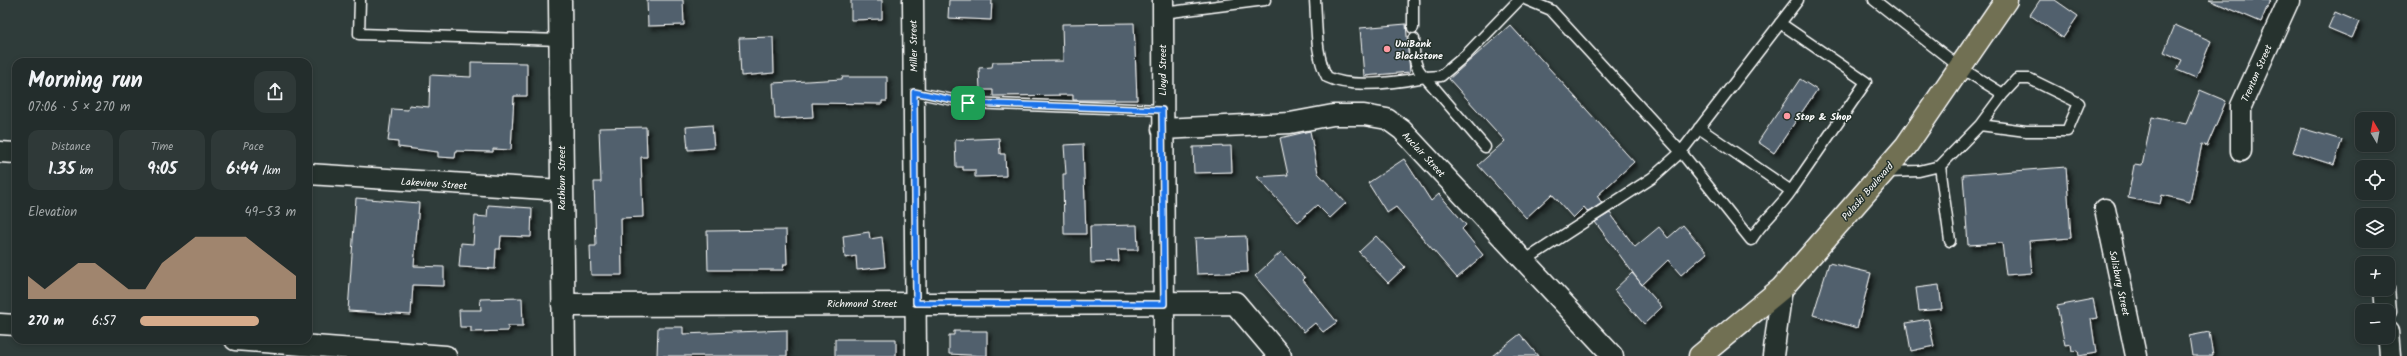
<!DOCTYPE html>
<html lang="en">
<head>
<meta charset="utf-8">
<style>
	body { margin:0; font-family:Kalam,sans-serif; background:#2f3938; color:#f1f3f6; height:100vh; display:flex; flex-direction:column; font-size:15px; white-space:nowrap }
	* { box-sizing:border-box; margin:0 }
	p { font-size:13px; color:#a3a8a9 }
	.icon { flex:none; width:22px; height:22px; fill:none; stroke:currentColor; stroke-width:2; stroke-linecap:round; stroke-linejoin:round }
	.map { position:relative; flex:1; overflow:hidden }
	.drawer { position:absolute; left:12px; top:58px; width:300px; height:286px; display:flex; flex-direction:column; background:#232d2c; border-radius:12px; box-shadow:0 2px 6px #0003,0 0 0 1px #404948 }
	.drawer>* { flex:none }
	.needle { width:26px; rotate:350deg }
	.tools { position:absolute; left:2355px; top:112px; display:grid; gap:8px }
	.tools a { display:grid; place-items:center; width:40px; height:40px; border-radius:8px; background:#232d2c; box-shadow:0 2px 6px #0003,0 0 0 1px #404948; font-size:20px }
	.pin { position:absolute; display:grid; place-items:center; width:34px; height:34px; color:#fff; margin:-17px; border-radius:8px; box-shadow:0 2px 6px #0006 }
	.round { display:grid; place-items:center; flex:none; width:42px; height:42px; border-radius:12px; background:#2f3938 }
	.headline { display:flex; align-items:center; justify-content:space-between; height:68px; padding:0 16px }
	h1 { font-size:22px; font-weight:700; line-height:30px }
	.metrics { display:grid; grid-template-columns:repeat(3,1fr); gap:6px; height:68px; padding:4px 16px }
	.metrics div { display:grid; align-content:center; border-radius:10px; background:#2f3938; text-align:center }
	.metrics b { font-size:17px; font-weight:700 }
	.metrics small { font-size:11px; font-weight:400 }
	.metrics p { font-size:11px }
	.chart { height:112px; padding:8px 16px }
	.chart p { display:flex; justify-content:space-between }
	.chart svg { width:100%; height:72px; margin-top:4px; fill:#d6ab8b; opacity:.7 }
	ul { padding:0 16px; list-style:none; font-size:13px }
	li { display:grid; grid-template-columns:64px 48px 1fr; align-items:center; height:30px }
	li i { height:10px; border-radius:5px; background:#d6ab8b }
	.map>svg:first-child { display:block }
</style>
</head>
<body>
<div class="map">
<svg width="2407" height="356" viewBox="0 0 2407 356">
	<defs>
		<filter id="shadow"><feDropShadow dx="3.5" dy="3.5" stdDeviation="2" flood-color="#0009"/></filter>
	</defs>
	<rect width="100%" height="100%" fill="#2f3c3a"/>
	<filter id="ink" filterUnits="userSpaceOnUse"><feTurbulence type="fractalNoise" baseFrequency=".025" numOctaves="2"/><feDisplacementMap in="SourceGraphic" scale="8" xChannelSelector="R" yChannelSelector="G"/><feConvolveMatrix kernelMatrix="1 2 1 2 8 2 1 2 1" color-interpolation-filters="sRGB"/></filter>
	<g filter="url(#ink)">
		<path fill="#51616d" stroke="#fff" filter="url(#shadow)" d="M 647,0 L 683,0 L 684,25 L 648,26 Z
			M 851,0 L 882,0 L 882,19 L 851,20 Z
			M 949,0 L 992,0 L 991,20 L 948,18 Z
			M 2040,0 L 2055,0 L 2078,16 L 2063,38 L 2030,15 Z
			M 2209,0 L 2270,0 L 2261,22 Z
			M 2335,12 L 2359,22 L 2352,38 L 2328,28 Z
			M 1134,23 L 1137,100 L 1073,100 L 1073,95 L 993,96 L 993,90 L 980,90 L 979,68 L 992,67 L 993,62 L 1063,61 L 1062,24 Z
			M 1406,24 L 1410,72 L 1364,76 L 1360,28 Z
			M 1510,25 L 1634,162 L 1597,196 L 1602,203 L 1588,212 L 1584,207 L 1573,218 L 1552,194 L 1526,218 L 1478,165 L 1505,141 L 1449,79 Z
			M 2175,25 L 2211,41 L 2196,78 L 2177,70 L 2182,60 L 2164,52 Z
			M 773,37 L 774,73 L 741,76 L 739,38 Z
			M 471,62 L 527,63 L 527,96 L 514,96 L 511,150 L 493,149 L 493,152 L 456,151 L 455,158 L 438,157 L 438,152 L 398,147 L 398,142 L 388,141 L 392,109 L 408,110 L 409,105 L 429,107 L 430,75 L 471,77 Z
			M 842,77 L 887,77 L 887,101 L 882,101 L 882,104 L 812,103 L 813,117 L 775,119 L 773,83 L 842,79 Z
			M 1800,79 L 1817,90 L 1774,153 L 1758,142 Z
			M 2200,90 L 2226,101 L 2207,146 L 2202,144 L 2190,202 L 2162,195 L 2160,204 L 2128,198 L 2134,165 L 2142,166 L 2152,117 L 2186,124 Z
			M 712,125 L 714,148 L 688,150 L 686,127 Z
			M 646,127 L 647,157 L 641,157 L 643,217 L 621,218 L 622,275 L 591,275 L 590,246 L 596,246 L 594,182 L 601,182 L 599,128 Z
			M 2301,128 L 2342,140 L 2334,165 L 2293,152 Z
			M 1310,131 L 1318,173 L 1346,203 L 1330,218 L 1317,205 L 1298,222 L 1257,177 L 1288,175 L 1280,138 Z
			M 999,138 L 1000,154 L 1005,154 L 1006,176 L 975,177 L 975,170 L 963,170 L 963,167 L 956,167 L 955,140 Z
			M 1083,144 L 1086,234 L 1064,234 L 1063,174 L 1066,174 L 1064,145 Z
			M 1231,146 L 1232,172 L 1194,173 L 1193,147 Z
			M 1404,159 L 1431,201 L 1439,194 L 1466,225 L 1462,229 L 1483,255 L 1457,278 L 1396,207 L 1387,213 L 1368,183 Z
			M 2066,167 L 2071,238 L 2029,241 L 2032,273 L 2006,275 L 2002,243 L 1968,245 L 1963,175 Z
			M 356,198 L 419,203 L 414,266 L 444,267 L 444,286 L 413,285 L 411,315 L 348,311 Z
			M 488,205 L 532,208 L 531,237 L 501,236 L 500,249 L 496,249 L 495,269 L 459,267 L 461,243 L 473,244 L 475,216 L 487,217 Z
			M 1610,213 L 1635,247 L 1659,227 L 1668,238 L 1683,225 L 1707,253 L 1681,275 L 1668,260 L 1642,285 L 1595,222 Z
			M 1137,225 L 1138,250 L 1118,250 L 1119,262 L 1091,263 L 1090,226 Z
			M 786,230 L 787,264 L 784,264 L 783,270 L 708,270 L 707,231 Z
			M 869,232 L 870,239 L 882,237 L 885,267 L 857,270 L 856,256 L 845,258 L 843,236 Z
			M 1246,236 L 1248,272 L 1197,274 L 1195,238 Z
			M 1376,236 L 1405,267 L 1388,283 L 1359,252 Z
			M 1281,252 L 1305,278 L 1303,280 L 1337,322 L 1323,332 L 1315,323 L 1304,332 L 1255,276 Z
			M 1829,263 L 1871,273 L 1857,328 L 1813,315 Z
			M 1632,273 L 1662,307 L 1644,324 L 1614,290 Z
			M 1939,285 L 1942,309 L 1919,311 L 1916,288 Z
			M 522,298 L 523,326 L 508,326 L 508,331 L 471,332 L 471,327 L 460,327 L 459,310 L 481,310 L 480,299 Z
			M 2093,299 L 2097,318 L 2091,319 L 2096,353 L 2079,356 L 2078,350 L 2072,351 L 2071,344 L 2065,345 L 2057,306 Z
			M 1928,319 L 1934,346 L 1911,351 L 1906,323 Z
			M 658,327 L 683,327 L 683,334 L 787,330 L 787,356 L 657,356 Z
			M 954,331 L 987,331 L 987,356 L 949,354 L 949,335 L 954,335 Z
			M 2209,332 L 2213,356 L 2192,356 L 2189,336 Z
			M 1520,334 L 1538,356 L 1492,356 Z
			M 835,339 L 896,339 L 896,356 L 835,356 Z"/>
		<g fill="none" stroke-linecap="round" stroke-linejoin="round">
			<defs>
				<path id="lane" d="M 360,0 L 359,34 L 561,40
					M 1315,0 C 1317,25 1315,55 1327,77 C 1351,89 1399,82 1425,77 L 1485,147
					M 1527,0 L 1551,10 L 1681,152 L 1751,240 C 1762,221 1779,209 1791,191
					M 1874,0 L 1961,68 L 2003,94 L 1980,125 L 1940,166 L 1919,171 L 1886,172
					M 1163,13 L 1265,0
					M 1413,28 L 1413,0
					M 1414,39 C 1414,54 1413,67 1425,77 L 1441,76 L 1466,55 L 1519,0
					M 914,92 L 968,103 L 1162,110
					M 1980,125 L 2026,131 L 2067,131 L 2079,103 L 2030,79 L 2017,79 L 2003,94
					M 1699,128 L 1791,191 L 1866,82 L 1780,23
					M 1940,166 L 1950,241
					M 1524,261 L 1652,178 L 1681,152 L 1798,0"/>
				<path id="street" d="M 913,0 L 916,356
					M 1163,0 L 1164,356
					M 1162,129 L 1290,123 L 1333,115 L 1364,115 L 1387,119 L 1402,130 L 1613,356
					M 2241,151 L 2241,106 L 2289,0
					M 0,152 L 16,153
					M 308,174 L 561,190
					M 2105,209 L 2136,356
					M 2384,289 L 2386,311
					M 0,324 L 16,325
					M 2388,332 L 2390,356
					M 235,340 L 446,356
					M 1773,356 L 1782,288"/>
				<path id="secondary" d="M 560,0 L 564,356
					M 563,305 L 1235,303 L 1280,356"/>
				<path id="primary" d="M 1700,356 L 1782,288 L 1906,146 L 2006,0"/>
			</defs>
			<use href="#lane" stroke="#fff" stroke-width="13"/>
			<use href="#street" stroke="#fff" stroke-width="23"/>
			<use href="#secondary" stroke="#fff" stroke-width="25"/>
			<use href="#primary" stroke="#fff" stroke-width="25"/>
			<use href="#lane" stroke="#26332d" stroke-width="10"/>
			<use href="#street" stroke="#26332d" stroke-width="20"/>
			<use href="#secondary" stroke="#26332d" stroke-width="22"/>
			<use href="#primary" stroke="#716f52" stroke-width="22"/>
		</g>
	</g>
	<g fill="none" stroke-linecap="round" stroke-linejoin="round" filter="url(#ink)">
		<defs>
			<path id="route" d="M 914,92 L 968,103 L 1162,110 L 1164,304 L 916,303 Z"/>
		</defs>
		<use href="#route" stroke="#fff" stroke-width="8"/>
		<use href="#route" stroke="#1a73e8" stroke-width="5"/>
	</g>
	<g fill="#ff9aa2" stroke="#26332d" stroke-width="1.5">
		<circle cx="1387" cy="49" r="4"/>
		<circle cx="1787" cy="116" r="4"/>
	</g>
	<g text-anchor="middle" stroke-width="3" stroke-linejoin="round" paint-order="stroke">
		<g font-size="10" font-weight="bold" fill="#fff" stroke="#26332d" text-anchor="start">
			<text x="1395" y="47">UniBank<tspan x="1395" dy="12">Blackstone</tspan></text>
			<text x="1795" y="120">Stop &amp; Shop</text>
		</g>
		<g font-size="10" fill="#fff" stroke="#26332d">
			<text transform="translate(913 46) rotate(-91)" y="4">Miller Street</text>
			<text transform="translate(1162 70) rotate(-90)" y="4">Lloyd Street</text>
			<text transform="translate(2256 73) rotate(-66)" y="4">Trenton Street</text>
			<text transform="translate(1424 154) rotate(47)" y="4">Auclair Street</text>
			<text transform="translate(561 178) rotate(-90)" y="4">Rathbun Street</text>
			<text transform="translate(434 183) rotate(4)" y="4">Lakeview Street</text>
			<text transform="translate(1867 191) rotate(-49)" y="4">Pulaski Boulevard</text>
			<text transform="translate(2120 283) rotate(78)" y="4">Salisbury Street</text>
			<text x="862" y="307">Richmond Street</text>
		</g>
	</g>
</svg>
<div class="tools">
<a><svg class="needle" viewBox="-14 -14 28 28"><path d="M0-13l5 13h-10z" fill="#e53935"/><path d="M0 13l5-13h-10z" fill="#a3a8a9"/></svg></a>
<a><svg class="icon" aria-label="locate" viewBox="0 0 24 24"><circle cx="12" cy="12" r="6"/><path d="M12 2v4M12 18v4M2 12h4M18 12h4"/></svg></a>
<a><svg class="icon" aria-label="layers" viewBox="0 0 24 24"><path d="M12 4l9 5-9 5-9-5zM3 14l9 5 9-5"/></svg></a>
<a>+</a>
<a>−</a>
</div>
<div class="pin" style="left:968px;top:103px;background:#1e9e55"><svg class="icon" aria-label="arrive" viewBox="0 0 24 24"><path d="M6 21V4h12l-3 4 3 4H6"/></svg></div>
<section class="drawer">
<div class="headline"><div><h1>Morning run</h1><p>07:06 · 5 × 270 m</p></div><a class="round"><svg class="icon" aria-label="share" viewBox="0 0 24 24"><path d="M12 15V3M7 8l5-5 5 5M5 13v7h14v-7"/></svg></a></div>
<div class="metrics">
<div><p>Distance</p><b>1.35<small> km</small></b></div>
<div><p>Time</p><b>9:05</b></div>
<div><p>Pace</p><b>6:44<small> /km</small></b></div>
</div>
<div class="chart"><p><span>Elevation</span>49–53 m</p>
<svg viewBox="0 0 160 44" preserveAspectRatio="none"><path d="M0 44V30L10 38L20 30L30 22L40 22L50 30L60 38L70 38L80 22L90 14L100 6L110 6L120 6L130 6L140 14L150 22L160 30V44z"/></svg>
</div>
<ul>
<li><b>270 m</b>6:57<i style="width:76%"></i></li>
</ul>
</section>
</div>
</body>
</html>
